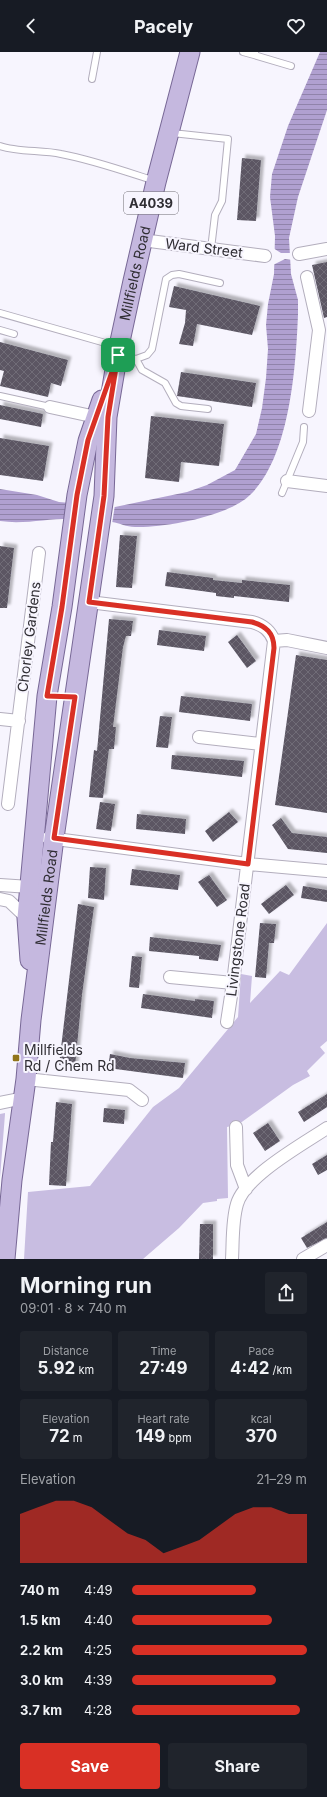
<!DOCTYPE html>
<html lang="en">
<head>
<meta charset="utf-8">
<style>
	body { margin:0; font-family:Inter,sans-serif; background:#20242c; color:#f1f3f6; height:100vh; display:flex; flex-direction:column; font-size:15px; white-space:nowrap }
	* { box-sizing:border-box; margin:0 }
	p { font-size:13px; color:#9ea1a6 }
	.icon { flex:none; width:22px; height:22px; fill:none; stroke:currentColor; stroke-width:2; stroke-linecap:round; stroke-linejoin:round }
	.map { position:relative; height:1207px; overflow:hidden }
	.side { display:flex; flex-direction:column; background:#171b24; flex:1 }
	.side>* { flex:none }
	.pin { position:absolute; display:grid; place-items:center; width:34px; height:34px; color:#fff; margin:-17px; border-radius:8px; box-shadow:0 2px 6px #0006 }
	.round { display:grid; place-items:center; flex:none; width:42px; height:42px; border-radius:4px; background:#20242c }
	.headline { display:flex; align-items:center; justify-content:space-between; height:68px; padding:0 20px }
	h1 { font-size:22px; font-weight:700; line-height:30px }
	.figures { display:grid; grid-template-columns:repeat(3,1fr); gap:6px; height:68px; padding:4px 20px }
	.figures div { display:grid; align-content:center; border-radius:4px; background:#20242c; text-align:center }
	.figures b { font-size:17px; font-weight:700 }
	.figures small { font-size:11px; font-weight:400 }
	.figures p { font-size:11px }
	.chart { height:112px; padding:8px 20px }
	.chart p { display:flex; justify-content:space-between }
	.chart svg { width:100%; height:72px; margin-top:4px; fill:#d93025; opacity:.7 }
	.cta { display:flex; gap:8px; margin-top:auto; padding:8px 20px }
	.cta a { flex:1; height:46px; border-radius:4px; background:#d93025; color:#fff; font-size:16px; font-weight:700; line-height:46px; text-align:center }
	.cta a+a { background:#20242c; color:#f1f3f6 }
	ul { padding:0 20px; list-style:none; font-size:13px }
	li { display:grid; grid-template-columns:64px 48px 1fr; align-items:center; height:30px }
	li i { height:10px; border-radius:5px; background:#d93025 }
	header { display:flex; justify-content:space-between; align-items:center; height:52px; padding:0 20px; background:#171b24; font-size:18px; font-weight:700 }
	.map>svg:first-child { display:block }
</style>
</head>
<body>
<header><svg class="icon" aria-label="back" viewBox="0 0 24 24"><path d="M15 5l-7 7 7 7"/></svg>Pacely<svg class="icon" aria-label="heart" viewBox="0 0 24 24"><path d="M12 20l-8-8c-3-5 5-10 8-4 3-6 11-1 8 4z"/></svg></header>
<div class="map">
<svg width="327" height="1207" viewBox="0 0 327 1207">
	<defs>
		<pattern id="water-rules" width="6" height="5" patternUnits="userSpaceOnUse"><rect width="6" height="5" fill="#b0a0d0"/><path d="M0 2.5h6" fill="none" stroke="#9083aa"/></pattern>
		<pattern id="building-cross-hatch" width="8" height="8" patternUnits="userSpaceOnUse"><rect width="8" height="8" fill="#5b5764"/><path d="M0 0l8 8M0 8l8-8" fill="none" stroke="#6f6c77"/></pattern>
		<filter id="shadow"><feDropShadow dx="3.5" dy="-3.5" stdDeviation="1" flood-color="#0004"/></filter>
	</defs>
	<rect width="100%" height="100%" fill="#f7f5fe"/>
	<path fill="#c8bde1" d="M 327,871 L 327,989 L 320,995 L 325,1001 L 307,1019 L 310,1024 L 293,1033 L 239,1072 L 227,1075 L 228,1146 L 217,1147 L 217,1149 L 203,1151 L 179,1176 L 143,1207 L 24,1207 L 28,1140 L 90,1134 L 153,1055 L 179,1036 L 238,965 L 241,922 L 252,924 L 250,951 L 280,919 L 289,923 Z
		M 5,1061 L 5,1062 L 0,1126 L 0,1062 Z"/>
	<path fill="url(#water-rules)" d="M 320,0 L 327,0 L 327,58 L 298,145 L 289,186 L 291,222 L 298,248 L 298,262 C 296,315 290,405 250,443 C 229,464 165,476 135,475 C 126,475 120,471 112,470 C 101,467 89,468 79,467 C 52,465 26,473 0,469 L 0,437 L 37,443 L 59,450 L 115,455 L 187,440 L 207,433 L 235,418 L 256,382 L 262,356 L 266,326 L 268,297 L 266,273 L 268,252 L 274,222 L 275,184 L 270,145 L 272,122 L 288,74 Z"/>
	<path fill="#f7f5fe" d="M 273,196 L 281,201 L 292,201 L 292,208 L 285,207 L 273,213 Z
		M 69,449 L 115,453 L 112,472 L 66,468 Z"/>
	<path fill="url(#building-cross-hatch)" filter="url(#shadow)" d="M 242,106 L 261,108 L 256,169 L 237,168 Z
		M 327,210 L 327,265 L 324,266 L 312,213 Z
		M 174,234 L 260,254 L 252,283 L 197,272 L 193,294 L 179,292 L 185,271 L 186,258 L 169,255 Z
		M 0,290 L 68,308 L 61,334 L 51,331 L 48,345 L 0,334 L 4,319 L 0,318 Z
		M 181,320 L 256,331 L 252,355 L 177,344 Z
		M 0,353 L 43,362 L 41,375 L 0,367 Z
		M 151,364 L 224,372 L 219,414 L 181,410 L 179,430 L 145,426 Z
		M 0,386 L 49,394 L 43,429 L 0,423 Z
		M 120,483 L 137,484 L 132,536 L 116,535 Z
		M 0,494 L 14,496 L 7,556 L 0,556 Z
		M 167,520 L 213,526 L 213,528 L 242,531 L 242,528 L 290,533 L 289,550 L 234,544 L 234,546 L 216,544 L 216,541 L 165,534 Z
		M 109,567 L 133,569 L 131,584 L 126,584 L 123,595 L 113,675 L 116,675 L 114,697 L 109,697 L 103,746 L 89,745 L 94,698 L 97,699 Z
		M 159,578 L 206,584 L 204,599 L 157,593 Z
		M 237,583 L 256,609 L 247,616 L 228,590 Z
		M 296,603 L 327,608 L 327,761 L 275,753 Z
		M 181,644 L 252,652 L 250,669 L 179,660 Z
		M 160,664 L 172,665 L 168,696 L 156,695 Z
		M 172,703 L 244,709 L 242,725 L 171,717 Z
		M 100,750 L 115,752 L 111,779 L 96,777 Z
		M 229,760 L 238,770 L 213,790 L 205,779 Z
		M 137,762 L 186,767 L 185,782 L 136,777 Z
		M 281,766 L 292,781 L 327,785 L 327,801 L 288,797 L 272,773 Z
		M 90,815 L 106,816 L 104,848 L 88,846 Z
		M 132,817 L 180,823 L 178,838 L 130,833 Z
		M 209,823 L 227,848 L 217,855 L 198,830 Z
		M 286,833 L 294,843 L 269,862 L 261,852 Z
		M 303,834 L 327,838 L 327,850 L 301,846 Z
		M 78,852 L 94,855 L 82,943 L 75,1014 L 59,1013 Z
		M 260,871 L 276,872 L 274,891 L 269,891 L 266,926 L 255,925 Z
		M 150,885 L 221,893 L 218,909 L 199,907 L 199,904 L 149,899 Z
		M 132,904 L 142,905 L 139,936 L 129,935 Z
		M 143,942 L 195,949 L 195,947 L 214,949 L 212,966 L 141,956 Z
		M 110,1002 L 130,1006 L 185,1011 L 183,1026 L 108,1016 Z
		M 327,1042 L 327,1055 L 304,1070 L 298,1060 Z
		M 56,1050 L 72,1052 L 66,1134 L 49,1133 L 51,1090 L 53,1090 Z
		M 104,1056 L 125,1058 L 124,1072 L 103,1070 Z
		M 268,1071 L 280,1089 L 265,1099 L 253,1081 Z
		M 327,1103 L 327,1118 L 318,1123 L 312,1112 Z
		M 327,1170 L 327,1186 L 307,1196 L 301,1186 Z
		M 200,1172 L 213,1172 L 213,1207 L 199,1207 Z"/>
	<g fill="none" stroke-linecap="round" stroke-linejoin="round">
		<defs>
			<path id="service" d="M 243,0 L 254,3 L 255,1
				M 254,3 L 291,14
				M 92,27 L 97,0
				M 172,81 L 228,87 L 222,149 L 215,163 L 211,197
				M 0,94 C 16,100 43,98 61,102 C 93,108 124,119 155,129
				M 0,261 L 116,294
				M 0,278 L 14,282
				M 120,304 L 136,307 L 142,318 L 165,331 L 176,351 L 181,354 L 208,357
				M 136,307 L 147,303 L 152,297 L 166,227 L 172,223 L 179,222 L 220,231
				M 0,344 L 50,355
				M 282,441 L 303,390 L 304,375"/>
			<path id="minor" d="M 142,188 L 265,204
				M 299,202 L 327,197
				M 307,225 L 319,278 L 309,359
				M 50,355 L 96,365
				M 287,429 L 327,434
				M 89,550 L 252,570 C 263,573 270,578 274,589 L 233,931 L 227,970
				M 274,589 L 287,588 L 327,596
				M 0,667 L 19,669
				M 199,685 L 261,692
				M 8,752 L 39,501
				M 48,786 L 248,812 L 327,819
				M 0,833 L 30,835
				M 0,847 L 9,849 L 27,866
				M 170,925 L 233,931
				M 26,1027 L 129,1038 L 142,1048
				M 0,1051 L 24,1046
				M 236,1075 L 237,1113 L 246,1137
				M 232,1207 C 233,1189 232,1169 237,1152 C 245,1124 303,1092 327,1076
				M 303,1207 L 327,1193"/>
			<g id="primary">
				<path d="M 30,908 L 27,866 L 47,644 L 62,555 L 77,443 L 88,389 L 102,348"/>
				<path id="s1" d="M 5,1207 L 12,1128 L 26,1027 L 31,968 L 54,786 L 104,444 L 107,365 L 119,294 L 133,229 L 156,130 L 190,0"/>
			</g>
		</defs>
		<use href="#service" stroke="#b3aebd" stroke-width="8"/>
		<use href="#minor" stroke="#b3aebd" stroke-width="14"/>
		<use href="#primary" stroke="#786896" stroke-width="21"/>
		<use href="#service" stroke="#fff" stroke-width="6"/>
		<use href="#minor" stroke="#fff" stroke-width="12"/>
		<use href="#primary" stroke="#c5b8df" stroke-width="19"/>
	</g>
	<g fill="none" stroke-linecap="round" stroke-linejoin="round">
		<defs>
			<path id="route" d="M 118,303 L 108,365 L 104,444 L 89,550 L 252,570 C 266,574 274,581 274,596 L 248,812 L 54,786 L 75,645 L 47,644 L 62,555 L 77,443 L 88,388 Z"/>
		</defs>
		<use href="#route" stroke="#fff" stroke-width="8"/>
		<use href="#route" stroke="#d93025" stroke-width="5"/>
	</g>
	<rect fill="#91751b" stroke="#f7f5fe" stroke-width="1.5" x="12" y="1002" width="8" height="8" rx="2"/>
	<g text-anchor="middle" stroke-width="4" stroke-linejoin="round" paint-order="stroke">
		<rect fill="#f7f5fe" stroke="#6c6a71" stroke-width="1" x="124" y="140" width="54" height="22" rx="3"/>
		<g font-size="13" font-weight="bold" fill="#302e34">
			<text x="151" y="156">A4039</text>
		</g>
		<g font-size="14" fill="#302e34" stroke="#f7f5fe">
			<text transform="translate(204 196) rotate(7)" y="5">Ward Street</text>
			<text dy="5" stroke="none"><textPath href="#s1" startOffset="995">Millfields Road</textPath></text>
			<text transform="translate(29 585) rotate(-83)" y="5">Chorley Gardens</text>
			<text dy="5" stroke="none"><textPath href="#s1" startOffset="364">Millfields Road</textPath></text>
			<text transform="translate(238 888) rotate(-83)" y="5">Livingstone Road</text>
		</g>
		<g font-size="14" fill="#302e34" stroke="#f7f5fe" text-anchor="start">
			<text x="24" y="1003">Millfields<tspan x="24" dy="16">Rd / Chem Rd</tspan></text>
		</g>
	</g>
</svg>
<div class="pin" style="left:118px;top:303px;background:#1e9e55"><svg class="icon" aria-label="arrive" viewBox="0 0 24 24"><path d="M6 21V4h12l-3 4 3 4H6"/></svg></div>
</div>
<section class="side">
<div class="headline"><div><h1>Morning run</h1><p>09:01 · 8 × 740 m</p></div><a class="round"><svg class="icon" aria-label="share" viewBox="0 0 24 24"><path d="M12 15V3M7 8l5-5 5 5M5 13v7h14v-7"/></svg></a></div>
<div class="figures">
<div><p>Distance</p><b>5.92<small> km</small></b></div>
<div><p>Time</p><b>27:49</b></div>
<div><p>Pace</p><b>4:42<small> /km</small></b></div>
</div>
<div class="figures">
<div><p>Elevation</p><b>72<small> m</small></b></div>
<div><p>Heart rate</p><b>149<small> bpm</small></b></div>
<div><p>kcal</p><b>370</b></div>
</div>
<div class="chart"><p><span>Elevation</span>21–29 m</p>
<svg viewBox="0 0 160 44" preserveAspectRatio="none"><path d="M0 44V14L10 10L20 6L30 6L40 10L50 18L60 26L70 30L80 38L90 34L100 30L110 22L120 14L130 10L140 10L150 14L160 14V44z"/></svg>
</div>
<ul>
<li><b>740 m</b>4:49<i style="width:71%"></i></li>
<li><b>1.5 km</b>4:40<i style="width:80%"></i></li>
<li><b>2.2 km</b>4:25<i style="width:100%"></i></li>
<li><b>3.0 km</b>4:39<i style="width:82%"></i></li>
<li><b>3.7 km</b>4:28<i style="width:96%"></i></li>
</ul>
<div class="cta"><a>Save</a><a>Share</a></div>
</section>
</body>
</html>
